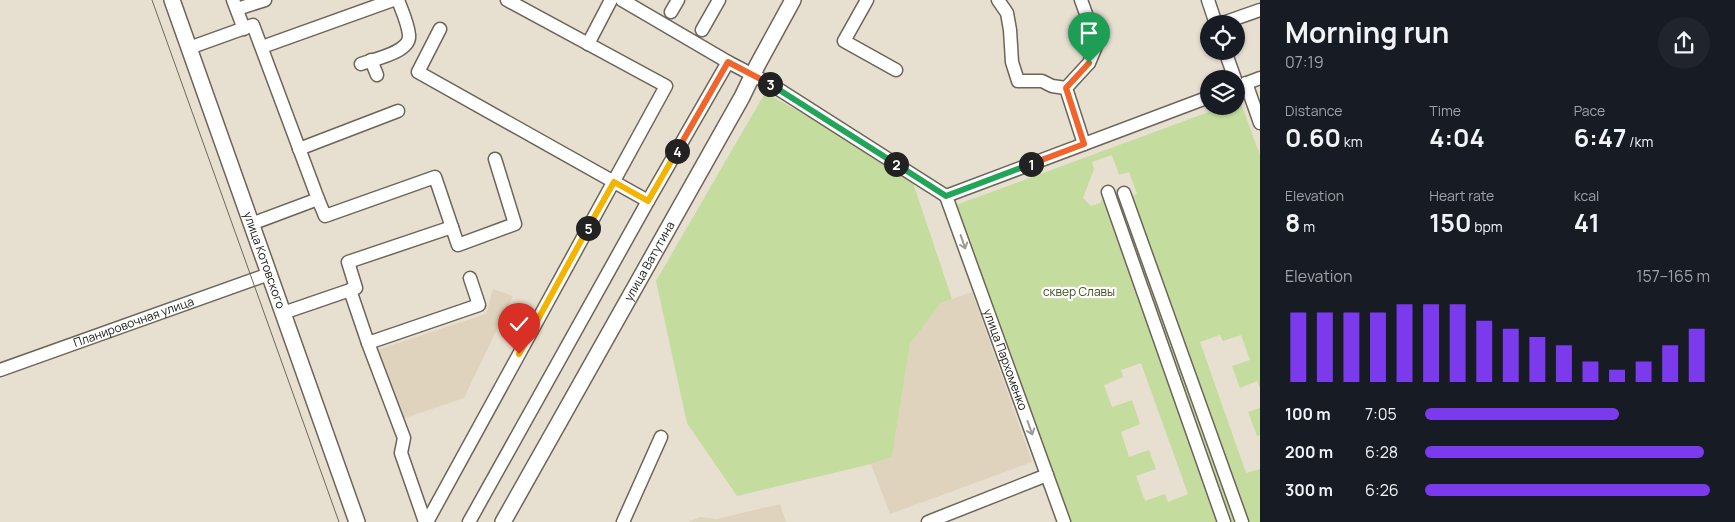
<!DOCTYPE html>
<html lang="en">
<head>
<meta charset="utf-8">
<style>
	body { margin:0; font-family:Manrope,sans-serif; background:#20242c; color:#f1f3f6; height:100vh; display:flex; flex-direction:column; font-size:19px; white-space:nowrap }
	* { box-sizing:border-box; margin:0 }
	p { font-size:16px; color:#9ea1a6 }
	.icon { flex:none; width:28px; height:28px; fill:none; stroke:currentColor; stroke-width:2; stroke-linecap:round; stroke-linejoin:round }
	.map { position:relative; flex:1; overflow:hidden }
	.panel { display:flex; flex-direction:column; background:#171b24; width:475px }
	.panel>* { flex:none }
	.tools { position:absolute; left:1200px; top:15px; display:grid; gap:10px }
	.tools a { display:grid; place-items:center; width:45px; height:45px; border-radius:50%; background:#171b24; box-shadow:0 1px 4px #0004; font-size:25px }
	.pin { position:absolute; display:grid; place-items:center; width:42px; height:42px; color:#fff; margin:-51px -21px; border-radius:50% 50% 50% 0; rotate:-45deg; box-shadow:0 0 5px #0007 }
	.pin .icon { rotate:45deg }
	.km { position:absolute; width:25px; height:25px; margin:-12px; border-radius:50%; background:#222; color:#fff; font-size:14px; line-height:25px; text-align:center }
	.round { display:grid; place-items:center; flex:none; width:52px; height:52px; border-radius:26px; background:#20242c }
	.headline { display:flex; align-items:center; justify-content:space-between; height:85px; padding:0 25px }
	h1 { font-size:28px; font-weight:700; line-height:38px }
	.figures { display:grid; grid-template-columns:repeat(3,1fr); gap:8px; height:85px; padding:5px 25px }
	.figures div { display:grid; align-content:center }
	.figures b { font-size:25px; font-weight:700 }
	.figures small { font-size:14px; font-weight:400 }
	.figures p { font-size:14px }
	.chart { height:140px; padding:10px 25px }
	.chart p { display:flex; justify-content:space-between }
	.chart svg { width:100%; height:90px; margin-top:5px; stroke:#7c3aed; stroke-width:6 }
	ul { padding:0 25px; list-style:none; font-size:16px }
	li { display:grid; grid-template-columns:80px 60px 1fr; align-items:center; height:38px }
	li i { height:12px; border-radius:6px; background:#7c3aed }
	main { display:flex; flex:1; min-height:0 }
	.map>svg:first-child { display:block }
</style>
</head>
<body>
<main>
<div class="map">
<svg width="1260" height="522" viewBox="0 0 1260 522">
	<rect width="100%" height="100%" fill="#e7dfd0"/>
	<path fill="#dfd3bd" d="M 493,289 L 513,296 L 464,398 L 402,419 L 377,350 L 486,314 Z
		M 972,292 L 1032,462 L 890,514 L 871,464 L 892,457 L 910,344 L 941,303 Z
		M 780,504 L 786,522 L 688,522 L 700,517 L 717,519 Z"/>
	<path fill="#c5dc9f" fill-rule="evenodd" d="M 765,93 L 909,171 L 952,299 L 941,303 L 910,344 L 892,457 L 871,464 L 737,496 L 687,423 L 656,281 Z
		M 1240,101 L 1260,155 L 1260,388 L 1257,381 L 1240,388 L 1232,366 L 1250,360 L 1241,335 L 1223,341 L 1220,335 L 1200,342 L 1246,473 L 1260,469 L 1260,522 L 1070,522 L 956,205 L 1225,106 L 1236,106 L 1236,102 ZM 1112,155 L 1119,175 L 1129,172 L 1137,194 L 1123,199 L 1119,188 L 1106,193 L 1100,203 L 1091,206 L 1083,198 L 1094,169 L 1092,162 ZM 1141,363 L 1188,494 L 1168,502 L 1165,494 L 1145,501 L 1136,476 L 1156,469 L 1149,450 L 1129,457 L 1121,432 L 1140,424 L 1132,400 L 1112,407 L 1104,385 L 1123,377 L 1121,370 Z
		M 1260,408 L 1260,435 L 1257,436 L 1248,412 Z"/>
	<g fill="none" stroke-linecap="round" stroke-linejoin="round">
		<defs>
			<g id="minor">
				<path d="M 233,0 L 244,29"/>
				<path d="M 622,0 L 728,62 L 772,85 L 946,196"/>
				<path d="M 867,0 L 844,41 L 896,70"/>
				<path d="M 998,0 L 1007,13 L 1010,30 L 1012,62 L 1018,81 L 1042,81 L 1052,86 L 1066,88"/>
				<path d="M 1081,0 L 1097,44 L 1089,63 L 1066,88 L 1084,144"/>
				<path d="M 1208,0 L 1216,24"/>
				<path d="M 237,9 L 265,0"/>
				<path d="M 671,12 L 678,0"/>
				<path d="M 1220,24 L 1260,10"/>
				<path d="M 440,29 L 418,72 L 648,201"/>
				<path d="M 702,30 L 719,0"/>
				<path d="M 588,44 L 611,0"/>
				<path d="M 262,47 L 393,0"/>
				<path d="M 189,48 L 253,25 L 318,199"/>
				<path d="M 1225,51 L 1235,79"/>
				<path d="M 371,60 L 377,75"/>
				<path d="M 361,64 C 375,59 411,52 409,35 C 408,23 402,11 398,0"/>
				<path d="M 1246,83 L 1260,123"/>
				<path d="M 1239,86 L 1260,78"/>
				<path d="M 299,149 L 398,111"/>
				<path d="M 1108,192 L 1224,522"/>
				<path d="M 1124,193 L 1242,522"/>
				<path id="s1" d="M 946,196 L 1064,522"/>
				<path d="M 946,196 L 1209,97"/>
				<path d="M 251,224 L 318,199 L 325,216 L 435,177 L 458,245 L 515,224 L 495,159"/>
				<path d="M 350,290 L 368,343 L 479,305 L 470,278"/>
				<path d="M 283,313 L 356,288 L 348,262 L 452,227"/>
				<path d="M 368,343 L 404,438 L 401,453 L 425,522"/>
				<path id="s2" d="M 0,370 L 269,274"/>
				<path d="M 427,522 L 666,86 L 507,0"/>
				<path d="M 469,522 L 648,201 L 728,62"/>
				<path d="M 623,522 L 661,437"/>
				<path d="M 928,522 L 1047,475"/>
			</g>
			<g id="major">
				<path id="s3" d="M 172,0 L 357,522"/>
				<path id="s4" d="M 503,522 L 742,97 L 758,64 L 793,0"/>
			</g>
		</defs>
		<use href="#minor" stroke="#6c6558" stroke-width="15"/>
		<use href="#major" stroke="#6c6558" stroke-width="18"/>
		<use href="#minor" stroke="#fff" stroke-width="12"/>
		<use href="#major" stroke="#fff" stroke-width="15"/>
		<path stroke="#6f6a60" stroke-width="1" d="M 152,0 L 339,522"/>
	</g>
	<defs><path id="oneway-shaft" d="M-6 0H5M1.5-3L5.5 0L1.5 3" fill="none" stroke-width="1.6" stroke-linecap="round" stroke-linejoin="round" transform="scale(1.25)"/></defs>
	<g stroke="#9c9b98">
		<use href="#oneway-shaft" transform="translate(963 242) rotate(71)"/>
		<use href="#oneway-shaft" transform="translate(1030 428) rotate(70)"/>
	</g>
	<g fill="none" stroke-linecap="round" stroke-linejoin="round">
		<defs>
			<path id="split-1" d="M 1031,164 L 1084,144 L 1066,88 L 1089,63"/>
			<path id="split-2" d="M 896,164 L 946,196 L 1031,164"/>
			<path id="split-3" d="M 770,84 L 896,164"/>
			<path id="split-4" d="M 677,151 L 728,62 L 770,84"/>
			<path id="split-5" d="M 588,228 L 614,182 L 648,201 L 677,151"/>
			<path id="split-6" d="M 519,354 L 588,228"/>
		</defs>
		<use href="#split-1" stroke="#fff" stroke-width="10"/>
		<use href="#split-2" stroke="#fff" stroke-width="10"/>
		<use href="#split-3" stroke="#fff" stroke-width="10"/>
		<use href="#split-4" stroke="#fff" stroke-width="10"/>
		<use href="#split-5" stroke="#fff" stroke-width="10"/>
		<use href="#split-6" stroke="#fff" stroke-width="10"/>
		<use href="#split-1" stroke="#f0652b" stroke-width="6"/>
		<use href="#split-2" stroke="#22a559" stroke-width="6"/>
		<use href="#split-3" stroke="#22a559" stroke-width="6"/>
		<use href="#split-4" stroke="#f0652b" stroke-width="6"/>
		<use href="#split-5" stroke="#f5b400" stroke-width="6"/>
		<use href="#split-6" stroke="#f5b400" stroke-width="6"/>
	</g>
	<g text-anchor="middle" stroke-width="4.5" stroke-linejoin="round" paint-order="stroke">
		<g font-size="12" fill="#23201a" stroke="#fff">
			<text dy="4" stroke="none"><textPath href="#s3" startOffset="276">улица Котовского</textPath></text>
			<text dy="4" stroke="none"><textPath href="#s4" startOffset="299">улица Ватутина</textPath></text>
			<text dy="4" stroke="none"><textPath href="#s2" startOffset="142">Планировочная улица</textPath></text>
			<text dy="4" stroke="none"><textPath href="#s1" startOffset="174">улица Пархоменко</textPath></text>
		</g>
		<g font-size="12" fill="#40501d" stroke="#fff">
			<text x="1079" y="296">сквер Славы</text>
		</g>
	</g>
</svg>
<div class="tools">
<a><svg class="icon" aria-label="locate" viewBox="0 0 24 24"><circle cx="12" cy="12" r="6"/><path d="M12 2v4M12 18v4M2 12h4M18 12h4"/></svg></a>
<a><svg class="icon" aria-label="layers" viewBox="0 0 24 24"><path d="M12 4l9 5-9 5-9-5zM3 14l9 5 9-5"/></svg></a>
</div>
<div class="pin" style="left:1089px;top:63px;background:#1e9e55"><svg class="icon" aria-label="arrive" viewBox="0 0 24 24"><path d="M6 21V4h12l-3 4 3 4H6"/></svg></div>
<div class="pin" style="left:519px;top:354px;background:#d93025"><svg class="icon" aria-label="check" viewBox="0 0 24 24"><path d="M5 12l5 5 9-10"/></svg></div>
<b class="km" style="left:1031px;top:164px">1</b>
<b class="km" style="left:896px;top:164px">2</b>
<b class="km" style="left:770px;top:84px">3</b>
<b class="km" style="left:677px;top:151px">4</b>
<b class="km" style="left:588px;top:228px">5</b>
</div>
<section class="panel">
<div class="headline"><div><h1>Morning run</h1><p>07:19</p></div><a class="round"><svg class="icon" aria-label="share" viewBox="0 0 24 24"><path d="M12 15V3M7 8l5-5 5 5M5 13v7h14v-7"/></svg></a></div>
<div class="figures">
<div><p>Distance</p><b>0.60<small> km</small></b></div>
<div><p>Time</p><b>4:04</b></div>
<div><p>Pace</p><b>6:47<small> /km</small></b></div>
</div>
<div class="figures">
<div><p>Elevation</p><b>8<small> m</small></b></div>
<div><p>Heart rate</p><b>150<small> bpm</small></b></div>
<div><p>kcal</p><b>41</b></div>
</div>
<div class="chart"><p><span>Elevation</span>157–165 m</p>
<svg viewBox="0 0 160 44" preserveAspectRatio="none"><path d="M5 44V10M15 44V10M25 44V10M35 44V10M45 44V6M55 44V6M65 44V6M75 44V14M85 44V18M95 44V22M105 44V26M115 44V34M125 44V38M135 44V34M145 44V26M155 44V18"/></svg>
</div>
<ul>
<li><b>100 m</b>7:05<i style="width:68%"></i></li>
<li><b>200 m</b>6:28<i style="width:98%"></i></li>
<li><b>300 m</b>6:26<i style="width:100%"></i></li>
</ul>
</section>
</main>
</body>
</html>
